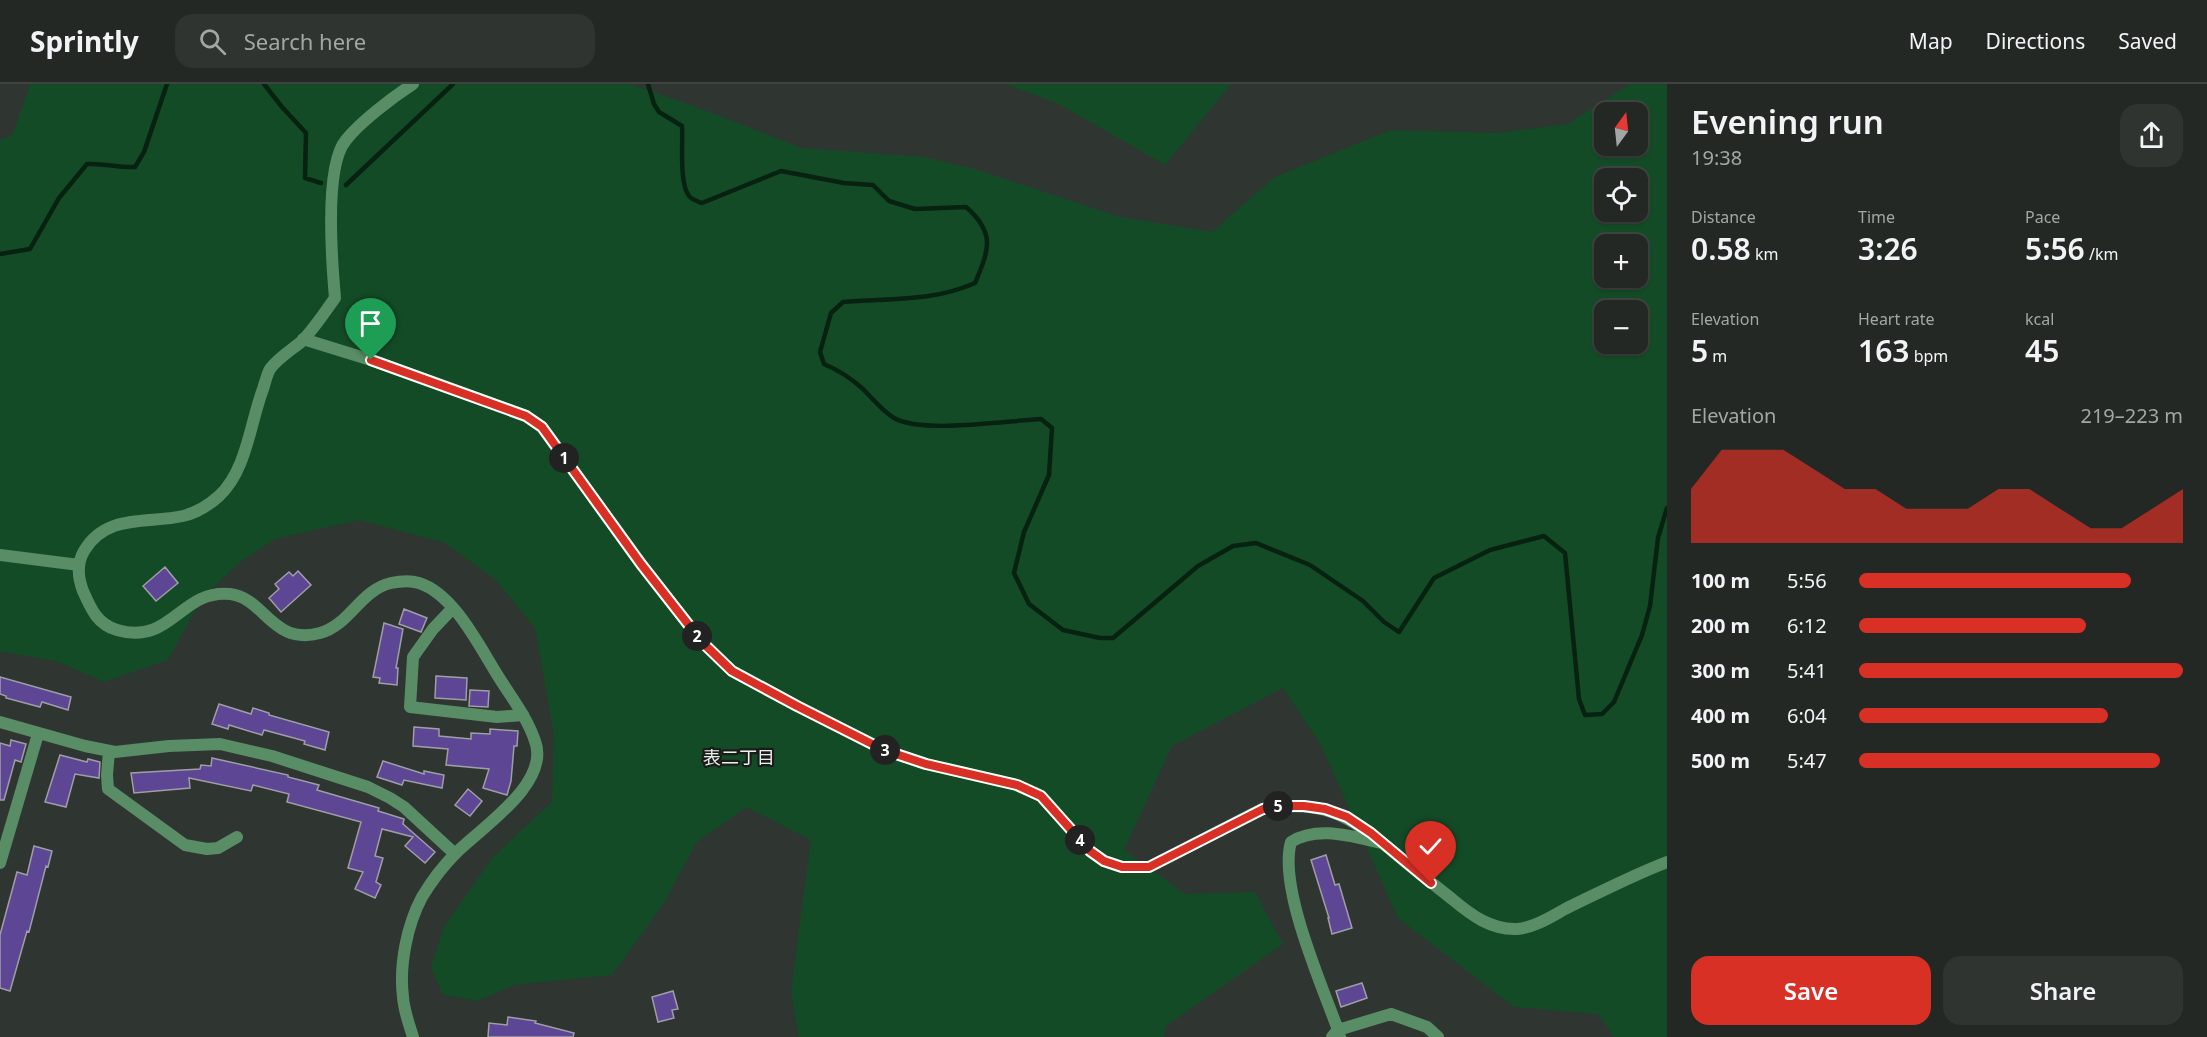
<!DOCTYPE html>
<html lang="en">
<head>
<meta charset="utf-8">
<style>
	body { margin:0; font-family:"Noto Sans","Noto Sans JP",sans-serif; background:#2f3431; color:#f1f3f6; height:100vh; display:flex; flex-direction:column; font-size:22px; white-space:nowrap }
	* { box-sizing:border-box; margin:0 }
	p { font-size:20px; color:#a3a6a6 }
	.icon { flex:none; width:33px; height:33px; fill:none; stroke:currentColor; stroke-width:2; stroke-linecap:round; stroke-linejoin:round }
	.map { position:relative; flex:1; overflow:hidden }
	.side { display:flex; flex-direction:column; background:#232824; width:540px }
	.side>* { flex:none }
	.needle { width:39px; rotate:15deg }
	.tools { position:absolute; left:1594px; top:18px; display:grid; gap:12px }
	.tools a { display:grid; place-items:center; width:54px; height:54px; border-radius:12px; background:#232824; box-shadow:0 2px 4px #0004,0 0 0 2px #404441; font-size:30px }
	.pin { position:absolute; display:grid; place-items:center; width:51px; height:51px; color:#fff; margin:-62px -26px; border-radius:50% 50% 50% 0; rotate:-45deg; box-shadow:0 0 6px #0007 }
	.pin .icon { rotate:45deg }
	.km { position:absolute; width:30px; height:30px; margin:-15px; border-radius:50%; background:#222; color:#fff; font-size:16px; line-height:30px; text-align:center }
	.round { display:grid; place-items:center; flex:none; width:63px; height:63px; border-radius:18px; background:#2f3431 }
	.overview { display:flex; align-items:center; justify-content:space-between; height:102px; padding:0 24px }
	h1 { font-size:33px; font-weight:600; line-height:45px }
	.figures { display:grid; grid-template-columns:repeat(3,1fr); gap:9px; height:102px; padding:6px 24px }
	.figures div { display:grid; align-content:center }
	.figures b { font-size:30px; font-weight:600 }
	.figures small { font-size:16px; font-weight:400 }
	.figures p { font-size:16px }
	.chart { height:168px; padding:12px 24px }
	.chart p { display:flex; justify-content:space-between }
	.chart svg { width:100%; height:108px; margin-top:6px; fill:#d93025; opacity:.7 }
	.cta { display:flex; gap:12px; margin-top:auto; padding:12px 24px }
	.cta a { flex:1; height:69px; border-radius:18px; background:#d93025; color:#fff; font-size:24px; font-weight:600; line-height:69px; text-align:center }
	.cta a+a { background:#2f3431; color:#f1f3f6 }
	ul { padding:0 24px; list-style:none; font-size:20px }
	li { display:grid; grid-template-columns:96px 72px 1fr; align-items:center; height:45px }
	li i { height:15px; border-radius:8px; background:#d93025 }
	header { display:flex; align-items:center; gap:36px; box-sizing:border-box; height:84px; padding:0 30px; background:#232824; border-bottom:2px solid #404441 }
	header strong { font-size:28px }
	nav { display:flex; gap:33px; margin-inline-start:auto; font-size:21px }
	.search { width:420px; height:54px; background:#2f3431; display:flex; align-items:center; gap:15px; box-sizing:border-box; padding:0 21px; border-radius:18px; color:#a3a6a6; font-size:22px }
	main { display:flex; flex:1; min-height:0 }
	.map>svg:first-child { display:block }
</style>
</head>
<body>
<header>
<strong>Sprintly</strong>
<div class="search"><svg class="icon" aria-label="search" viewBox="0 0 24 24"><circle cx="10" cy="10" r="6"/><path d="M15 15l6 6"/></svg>Search here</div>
<nav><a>Map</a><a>Directions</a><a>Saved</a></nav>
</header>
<main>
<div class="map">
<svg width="1667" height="953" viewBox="0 0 1667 953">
	<rect width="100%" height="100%" fill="#2f3530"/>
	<path fill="#144b27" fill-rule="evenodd" d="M 30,0 L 630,0 L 707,27 L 802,64 L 925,73 L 975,85 L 1121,133 L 1212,148 L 1275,93 L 1391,46 L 1497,49 L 1568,40 L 1630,0 L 1667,0 L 1667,953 L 1614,953 L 1598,930 L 1514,923 L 1398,834 L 1321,661 L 1283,604 L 1172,662 L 1124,766 L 1185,810 L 1255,808 L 1283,860 L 1166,942 L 1164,953 L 799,953 L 791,907 L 811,756 L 746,723 L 696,759 L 664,819 L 612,891 L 514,901 L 477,917 L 442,910 L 431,883 L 444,843 L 492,774 L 552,718 L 554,650 L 535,544 L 496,496 L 445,459 L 360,436 L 275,455 L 239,479 L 201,515 L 168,576 L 104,598 L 59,578 L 0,567 L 0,56 L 13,50 ZM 1605,28 L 1638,28 L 1638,62 L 1605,62 ZM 1605,94 L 1638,94 L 1638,128 L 1605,128 ZM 1605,160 L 1638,160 L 1638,194 L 1605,194 ZM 1605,226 L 1638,226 L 1638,260 L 1605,260 Z
		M 1005,0 L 1231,0 L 1165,81 L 1059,20 Z"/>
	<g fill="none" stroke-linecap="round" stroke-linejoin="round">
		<path stroke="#072210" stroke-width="4.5" d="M 264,0 L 282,23 L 306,49 L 305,94 L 321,99
			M 648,0 L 654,20 L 659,28 L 682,42 C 683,60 679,99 689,112 C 692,116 697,117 702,119 L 781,87 L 844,99 L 873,101 L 889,117 L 915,125 L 966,123 C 996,149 989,166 975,199 C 933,218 888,214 843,218 L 831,229 L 820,268 L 824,280 C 838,286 852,295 863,305 C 873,315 881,326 894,334 C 922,350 1006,337 1041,335 L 1052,344 L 1049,391 L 1024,448 L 1014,489 L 1029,520 L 1063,546 L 1100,554 L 1113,554 L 1198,482 L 1233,462 L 1256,459 L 1310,481 L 1363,517 L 1384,538 L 1399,548 L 1434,494 L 1490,466 L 1544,452 L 1565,469 L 1579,615 L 1585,631 L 1602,630 L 1614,618 L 1642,551 L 1650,522 L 1658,454 L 1667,424
			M 346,101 L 453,0
			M 0,170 L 30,165 L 59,114 L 87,80 C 104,79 119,84 135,83 L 144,68 L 167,0"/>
	</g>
	<path fill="#5d4693" stroke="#9f9ea7" stroke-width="1.5" d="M 165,483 L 178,499 L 156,517 L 143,502 Z
		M 298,487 L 311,501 L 281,528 L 269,514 L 279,505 L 275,500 L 289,488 L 293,492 Z
		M 404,525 L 427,534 L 421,548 L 399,540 Z
		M 384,539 L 403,545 L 396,584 L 398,584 L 397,601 L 379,599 L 380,594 L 373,593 Z
		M 436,592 L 467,594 L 466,616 L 435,614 Z
		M 0,593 L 71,613 L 68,626 L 42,618 L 40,623 L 6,614 L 6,612 L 0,610 Z
		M 470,606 L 489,607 L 488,623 L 469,622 Z
		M 219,620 L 251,630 L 253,624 L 269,629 L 269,631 L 329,648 L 325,666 L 304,660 L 305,657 L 264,646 L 262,651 L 229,641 L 228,645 L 212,640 Z
		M 414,643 L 439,645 L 439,652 L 471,655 L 471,649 L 490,650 L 490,645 L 518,647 L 517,662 L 514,662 L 511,697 L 507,711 L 483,704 L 489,685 L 446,681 L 448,665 L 413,662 Z
		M 11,656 L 26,660 L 21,678 L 15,676 L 4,716 L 0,716 L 0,659 L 10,662 Z
		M 60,671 L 87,678 L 88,675 L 100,678 L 99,694 L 75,690 L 66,723 L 45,718 Z
		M 212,674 L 288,691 L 288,693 L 319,701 L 317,706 L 379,724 L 378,727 L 404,735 L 403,740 L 435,768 L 425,779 L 405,762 L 413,753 L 382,745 L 375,772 L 383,774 L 376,798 L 381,801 L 375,814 L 355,805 L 363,788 L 348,784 L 361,738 L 287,718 L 289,710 L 253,701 L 251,707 L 189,694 L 190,704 L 134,709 L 131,689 L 200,685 L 201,681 L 211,682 Z
		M 383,677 L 424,690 L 424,687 L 444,691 L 442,704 L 404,696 L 402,701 L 377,693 Z
		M 468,705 L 482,717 L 470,732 L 455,721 Z
		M 34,762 L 52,767 L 48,783 L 46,782 L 29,848 L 27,847 L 10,907 L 0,904 L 0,851 L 17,788 L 27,791 Z
		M 1326,771 L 1335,801 L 1339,800 L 1352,844 L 1332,850 L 1328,834 L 1329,834 L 1311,776 Z
		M 1362,899 L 1367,914 L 1341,923 L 1336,907 Z
		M 673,907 L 678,925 L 672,926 L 674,934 L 658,938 L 652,913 Z
		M 508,933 L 536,937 L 535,939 L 574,949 L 573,953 L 488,953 L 489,939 L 507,941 Z"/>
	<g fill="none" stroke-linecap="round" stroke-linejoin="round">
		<path stroke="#598d66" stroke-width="12" d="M 303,255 L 371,276 L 526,332 L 542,343 L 641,480 L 702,558 L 732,587 L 797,622 L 884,666 L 926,680 L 1016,701 L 1041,712 L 1090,767 L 1104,777 L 1122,783 L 1149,783 L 1262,725 C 1322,715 1347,730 1391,766 C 1411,783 1432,799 1452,815 C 1471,831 1491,846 1517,845 C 1534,844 1552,832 1567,824 C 1600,808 1633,791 1667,778
			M 0,471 L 79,481
			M 452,525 L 433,545 L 413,573 L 410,623 L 497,633 L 523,631
			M 0,638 L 85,662 L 115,668 L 169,662 L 220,660 L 272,672 L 368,703 L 390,714 L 404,723 L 455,770
			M 109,667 L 107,691 L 108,705 L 185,761 L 207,765 L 218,764 L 237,753
			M 0,779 L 38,650
			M 1332,953 L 1338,946 C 1322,901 1278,803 1291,758 C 1318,741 1353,753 1382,759
			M 1340,953 L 1338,946 L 1391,930 L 1427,943 L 1438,953"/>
		<path stroke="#598d66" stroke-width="12" d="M 413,0 C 393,13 360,38 346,56 C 324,82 332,180 335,214 C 324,229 314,245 301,258 C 291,266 277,275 270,285 C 267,290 265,299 263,305 C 250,339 247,386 219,412 C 209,421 196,429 183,432 C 148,440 106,429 84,467 C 77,479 78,494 83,507 C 91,525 97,540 117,546 C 172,562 180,505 230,510 C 265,514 272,562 320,549 C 350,541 360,506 391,499 C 400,497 410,496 419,499 C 454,510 479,562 498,592 C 511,613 527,633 535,657 C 551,699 481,744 456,769 C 444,781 431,798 422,813 C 407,841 399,881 403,913 C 404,927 409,940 413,953"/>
	</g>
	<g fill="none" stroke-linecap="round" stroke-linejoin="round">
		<defs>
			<path id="route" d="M 371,276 L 526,332 L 542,343 L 641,480 L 702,558 L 732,587 L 797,622 L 884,666 L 926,680 L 1017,701 L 1041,712 L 1090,767 L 1104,777 L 1122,783 L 1149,783 L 1263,725 L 1282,722 L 1304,722 L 1325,725 L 1347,733 L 1371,749 L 1431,799"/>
		</defs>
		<use href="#route" stroke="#fff" stroke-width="12"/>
		<use href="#route" stroke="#d93025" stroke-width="8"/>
	</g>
	<g text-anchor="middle" stroke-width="4.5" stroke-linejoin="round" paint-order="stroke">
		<g font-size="18" fill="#eaefeb" stroke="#191c19">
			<text x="739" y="680">表二丁目</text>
		</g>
	</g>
</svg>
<div class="tools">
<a><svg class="needle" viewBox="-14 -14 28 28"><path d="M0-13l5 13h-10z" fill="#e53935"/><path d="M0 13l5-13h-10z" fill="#a3a6a6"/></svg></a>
<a><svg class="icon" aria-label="locate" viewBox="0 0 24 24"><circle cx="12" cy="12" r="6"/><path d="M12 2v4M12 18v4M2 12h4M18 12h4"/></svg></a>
<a>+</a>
<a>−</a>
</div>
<div class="pin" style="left:371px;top:276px;background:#1e9e55"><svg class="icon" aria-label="arrive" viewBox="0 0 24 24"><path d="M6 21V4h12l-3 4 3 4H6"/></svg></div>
<div class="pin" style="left:1431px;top:799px;background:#d93025"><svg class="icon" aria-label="check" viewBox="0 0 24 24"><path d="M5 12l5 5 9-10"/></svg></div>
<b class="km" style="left:564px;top:374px">1</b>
<b class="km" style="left:697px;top:552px">2</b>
<b class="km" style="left:885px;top:666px">3</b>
<b class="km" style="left:1080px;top:756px">4</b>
<b class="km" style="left:1278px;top:722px">5</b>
</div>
<section class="side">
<div class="overview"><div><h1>Evening run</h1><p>19:38</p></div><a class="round"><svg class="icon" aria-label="share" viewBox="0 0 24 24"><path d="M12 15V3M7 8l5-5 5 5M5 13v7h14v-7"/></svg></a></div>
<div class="figures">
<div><p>Distance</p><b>0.58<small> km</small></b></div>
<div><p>Time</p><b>3:26</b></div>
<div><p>Pace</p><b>5:56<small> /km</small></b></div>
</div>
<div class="figures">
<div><p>Elevation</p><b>5<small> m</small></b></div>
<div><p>Heart rate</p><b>163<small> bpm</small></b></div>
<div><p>kcal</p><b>45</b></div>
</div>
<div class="chart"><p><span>Elevation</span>219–223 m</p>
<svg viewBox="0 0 160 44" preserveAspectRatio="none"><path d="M0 44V22L10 6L20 6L30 6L40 14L50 22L60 22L70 30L80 30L90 30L100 22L110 22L120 30L130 38L140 38L150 30L160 22V44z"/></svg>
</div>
<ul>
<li><b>100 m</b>5:56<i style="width:84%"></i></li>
<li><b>200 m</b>6:12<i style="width:70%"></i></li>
<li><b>300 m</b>5:41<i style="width:100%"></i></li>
<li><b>400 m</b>6:04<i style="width:77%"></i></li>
<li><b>500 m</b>5:47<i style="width:93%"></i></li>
</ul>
<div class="cta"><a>Save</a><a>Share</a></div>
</section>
</main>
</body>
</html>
